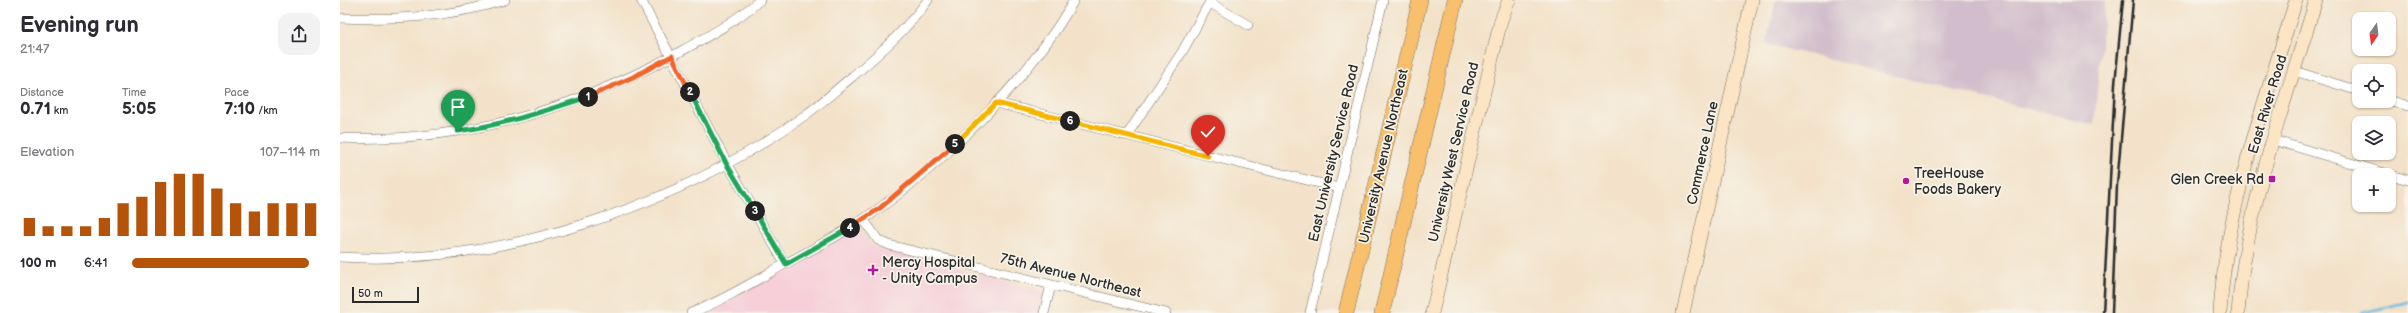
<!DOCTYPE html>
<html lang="en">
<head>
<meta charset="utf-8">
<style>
	body { margin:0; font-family:"Balsamiq Sans",sans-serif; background:#f2f2f3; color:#2b2b33; height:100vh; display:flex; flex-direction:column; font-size:15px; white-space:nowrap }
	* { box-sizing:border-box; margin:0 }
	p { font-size:13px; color:#7c7c81 }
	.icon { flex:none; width:22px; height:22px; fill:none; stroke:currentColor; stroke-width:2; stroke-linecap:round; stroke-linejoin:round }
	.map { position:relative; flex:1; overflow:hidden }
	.panel { display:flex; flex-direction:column; background:#fff; width:340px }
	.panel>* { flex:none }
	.needle { width:26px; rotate:194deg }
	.buttons { position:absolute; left:2012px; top:12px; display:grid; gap:8px }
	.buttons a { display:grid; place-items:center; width:44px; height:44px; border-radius:8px; background:#fff; box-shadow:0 1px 3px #0004; font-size:20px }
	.scale { position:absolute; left:12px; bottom:10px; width:67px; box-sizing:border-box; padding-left:4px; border:2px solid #2b2b2b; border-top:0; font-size:11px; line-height:14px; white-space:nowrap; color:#2b2b2b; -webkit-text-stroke:3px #f7f3e8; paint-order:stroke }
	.pin { position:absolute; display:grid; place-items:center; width:34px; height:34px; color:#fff; margin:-41px -17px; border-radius:50% 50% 50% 0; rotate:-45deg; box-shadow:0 0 4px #0007 }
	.pin .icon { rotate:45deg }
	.km { position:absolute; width:20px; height:20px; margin:-10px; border-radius:50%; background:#222; color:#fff; font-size:11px; line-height:20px; text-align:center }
	.round { display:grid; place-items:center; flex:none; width:42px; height:42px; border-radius:12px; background:#f2f2f3 }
	.summary { display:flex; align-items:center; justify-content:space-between; height:68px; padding:0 20px }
	h1 { font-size:22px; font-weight:600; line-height:30px }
	.figures { display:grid; grid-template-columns:repeat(3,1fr); gap:6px; height:68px; padding:4px 20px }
	.figures div { display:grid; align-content:center }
	.figures b { font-size:17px; font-weight:600 }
	.figures small { font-size:11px; font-weight:400 }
	.figures p { font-size:11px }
	.chart { height:112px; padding:8px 20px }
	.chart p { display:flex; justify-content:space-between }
	.chart svg { width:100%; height:72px; margin-top:4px; stroke:#b45309; stroke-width:6 }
	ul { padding:0 20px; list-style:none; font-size:13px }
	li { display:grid; grid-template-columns:64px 48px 1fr; align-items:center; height:30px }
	li i { height:10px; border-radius:5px; background:#b45309 }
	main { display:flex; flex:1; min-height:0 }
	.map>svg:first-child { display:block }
</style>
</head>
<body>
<main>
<section class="panel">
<div class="summary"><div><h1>Evening run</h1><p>21:47</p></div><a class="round"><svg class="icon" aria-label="share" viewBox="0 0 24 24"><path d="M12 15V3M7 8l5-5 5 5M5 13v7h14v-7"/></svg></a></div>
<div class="figures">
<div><p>Distance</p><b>0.71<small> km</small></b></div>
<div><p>Time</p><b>5:05</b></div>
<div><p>Pace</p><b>7:10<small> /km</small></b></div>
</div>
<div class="chart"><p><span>Elevation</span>107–114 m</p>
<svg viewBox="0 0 160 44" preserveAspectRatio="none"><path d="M5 44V33M15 44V38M25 44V38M35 44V38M45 44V33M55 44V24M65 44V20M75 44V11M85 44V6M95 44V6M105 44V15M115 44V24M125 44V29M135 44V24M145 44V24M155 44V24"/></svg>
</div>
<ul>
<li><b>100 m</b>6:41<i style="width:94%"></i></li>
</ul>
</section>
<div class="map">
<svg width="2068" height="313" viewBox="0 0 2068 313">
	<rect width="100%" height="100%" fill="#f7f3e8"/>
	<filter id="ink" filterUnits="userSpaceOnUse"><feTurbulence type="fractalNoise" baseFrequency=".025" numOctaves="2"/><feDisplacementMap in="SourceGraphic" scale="8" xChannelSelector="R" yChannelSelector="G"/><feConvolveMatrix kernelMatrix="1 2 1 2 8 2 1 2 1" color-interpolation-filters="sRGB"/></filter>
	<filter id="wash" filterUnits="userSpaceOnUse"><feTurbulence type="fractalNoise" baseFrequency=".012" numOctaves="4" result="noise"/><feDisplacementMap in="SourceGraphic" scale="16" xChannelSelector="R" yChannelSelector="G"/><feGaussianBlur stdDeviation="0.9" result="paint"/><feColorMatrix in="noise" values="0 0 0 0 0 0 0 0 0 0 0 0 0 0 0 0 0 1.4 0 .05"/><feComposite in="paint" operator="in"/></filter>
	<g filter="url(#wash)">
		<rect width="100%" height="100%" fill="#f3e2c9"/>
		<path fill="#f6cfd9" d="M 520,229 L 533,247 L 705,292 L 699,313 L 367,313 Z"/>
		<path fill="#d1bdcb" d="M 1436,0 L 1765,0 L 1754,125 L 1426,44 Z"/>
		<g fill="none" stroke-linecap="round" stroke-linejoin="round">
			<path stroke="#66b9e2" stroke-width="2.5" d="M 2021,313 L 2068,302"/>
		</g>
	</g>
	<g filter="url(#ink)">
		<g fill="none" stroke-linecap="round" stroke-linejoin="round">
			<defs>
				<path id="street" d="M 301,0 L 387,163 L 445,264
					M 870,3 L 908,25
					M 0,18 C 57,20 111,17 165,0
					M 1954,71 L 2019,91
					M 2049,100 L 2068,106
					M 656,103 L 999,188
					M 787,135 L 842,52 L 871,0
					M 0,138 C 121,143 230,111 336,54 C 365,38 395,22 420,0
					M 1933,140 L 2068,180
					M 524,220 L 538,240 L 549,245 L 826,313
					M 0,257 C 157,267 336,207 464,116 C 481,104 497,89 513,76 C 540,53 567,29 588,0
					M 351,313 C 384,300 415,281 445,264 C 472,249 499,236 524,219 C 598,169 691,78 734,0
					M 704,313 L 711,285
					M 970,313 L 1043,0"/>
				<path id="secondary" d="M 1092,313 L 1161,20 L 1169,0
					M 1343,313 L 1412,0
					M 1880,313 C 1886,205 1925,103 1956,0
					M 1898,313 C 1906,205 1945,103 1976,0"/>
				<path id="primary" d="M 1006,313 L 1080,0
					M 1042,313 L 1115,0"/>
			</defs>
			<use href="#street" stroke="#716b62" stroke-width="10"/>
			<use href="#secondary" stroke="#716b62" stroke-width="14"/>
			<use href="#primary" stroke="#716b62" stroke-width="16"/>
			<use href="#street" stroke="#fff" stroke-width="9"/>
			<use href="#secondary" stroke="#fce5c4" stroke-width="13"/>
			<use href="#primary" stroke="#f8bf6c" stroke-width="15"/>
			<path stroke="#2b2b2b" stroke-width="2.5" d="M 1763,313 L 1775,84 L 1783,0
				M 1772,313 L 1777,185 L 1793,0"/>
		</g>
	</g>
	<g fill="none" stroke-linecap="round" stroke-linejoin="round" filter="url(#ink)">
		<defs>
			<path id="split-1" d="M 118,131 C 163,125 205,111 248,97"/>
			<path id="split-2" d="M 248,97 L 293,77 L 332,56 L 350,92"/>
			<path id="split-3" d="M 350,92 L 386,163 L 415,211"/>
			<path id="split-4" d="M 415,211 L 446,264 L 510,228"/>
			<path id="split-5" d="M 510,228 L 540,208 L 615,144"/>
			<path id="split-6" d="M 615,144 L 656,103 L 730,121"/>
			<path id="split-7" d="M 730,121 L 868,156"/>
		</defs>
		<use href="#split-1" stroke="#fff" stroke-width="8"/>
		<use href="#split-2" stroke="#fff" stroke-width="8"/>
		<use href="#split-3" stroke="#fff" stroke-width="8"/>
		<use href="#split-4" stroke="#fff" stroke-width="8"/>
		<use href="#split-5" stroke="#fff" stroke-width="8"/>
		<use href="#split-6" stroke="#fff" stroke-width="8"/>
		<use href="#split-7" stroke="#fff" stroke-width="8"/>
		<use href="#split-1" stroke="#22a559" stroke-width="5"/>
		<use href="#split-2" stroke="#f0652b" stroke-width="5"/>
		<use href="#split-3" stroke="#22a559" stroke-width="5"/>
		<use href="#split-4" stroke="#22a559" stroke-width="5"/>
		<use href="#split-5" stroke="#f0652b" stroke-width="5"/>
		<use href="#split-6" stroke="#f5b400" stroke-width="5"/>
		<use href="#split-7" stroke="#f5b400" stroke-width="5"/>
	</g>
	<g fill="#b5179e" stroke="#f7f3e8" stroke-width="1.5">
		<rect x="1928" y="175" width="8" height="8" rx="2"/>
		<circle cx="1566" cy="181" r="4"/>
		<path d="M531 264h4v4h4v4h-4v4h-4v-4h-4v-4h4z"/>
	</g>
	<g text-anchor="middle" stroke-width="3.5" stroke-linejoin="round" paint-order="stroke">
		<g font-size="14" fill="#2b2b2b" stroke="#f7f3e8">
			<text transform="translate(1927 104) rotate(-73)" y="5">East River Road</text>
			<text transform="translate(1113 152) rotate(-77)" y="5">University West Service Road</text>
			<text transform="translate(993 153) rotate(-77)" y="5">East University Service Road</text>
			<text transform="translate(1362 153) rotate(-78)" y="5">Commerce Lane</text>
			<text transform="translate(1043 156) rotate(-77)" y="5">University Avenue Northeast</text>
			<text transform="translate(731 275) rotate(14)" y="5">75th Avenue Northeast</text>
		</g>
		<g font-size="14" fill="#2b2b2b" stroke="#f7f3e8" text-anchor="start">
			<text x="1574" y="178">TreeHouse<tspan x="1574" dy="16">Foods Bakery</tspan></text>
			<text x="1924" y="184" text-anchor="end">Glen Creek Rd</text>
			<text x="542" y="267">Mercy Hospital<tspan x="542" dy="16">- Unity Campus</tspan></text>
		</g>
	</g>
</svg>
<div class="buttons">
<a><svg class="needle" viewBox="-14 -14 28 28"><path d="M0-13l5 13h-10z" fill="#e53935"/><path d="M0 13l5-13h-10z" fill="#7c7c81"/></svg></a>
<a><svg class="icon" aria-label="locate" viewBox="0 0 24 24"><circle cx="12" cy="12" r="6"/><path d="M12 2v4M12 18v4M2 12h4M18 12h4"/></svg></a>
<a><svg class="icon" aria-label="layers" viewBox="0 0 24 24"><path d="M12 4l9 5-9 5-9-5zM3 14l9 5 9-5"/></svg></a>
<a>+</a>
</div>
<div class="scale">50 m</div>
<div class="pin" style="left:118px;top:131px;background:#1e9e55"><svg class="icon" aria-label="arrive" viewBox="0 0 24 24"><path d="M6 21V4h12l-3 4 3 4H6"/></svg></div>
<div class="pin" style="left:868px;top:156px;background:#d93025"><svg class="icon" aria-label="check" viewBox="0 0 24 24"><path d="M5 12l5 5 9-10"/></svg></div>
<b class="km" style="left:248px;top:97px">1</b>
<b class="km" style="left:350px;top:92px">2</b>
<b class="km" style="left:415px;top:211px">3</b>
<b class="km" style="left:510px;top:228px">4</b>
<b class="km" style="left:615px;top:144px">5</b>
<b class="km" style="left:730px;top:121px">6</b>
</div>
</main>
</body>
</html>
